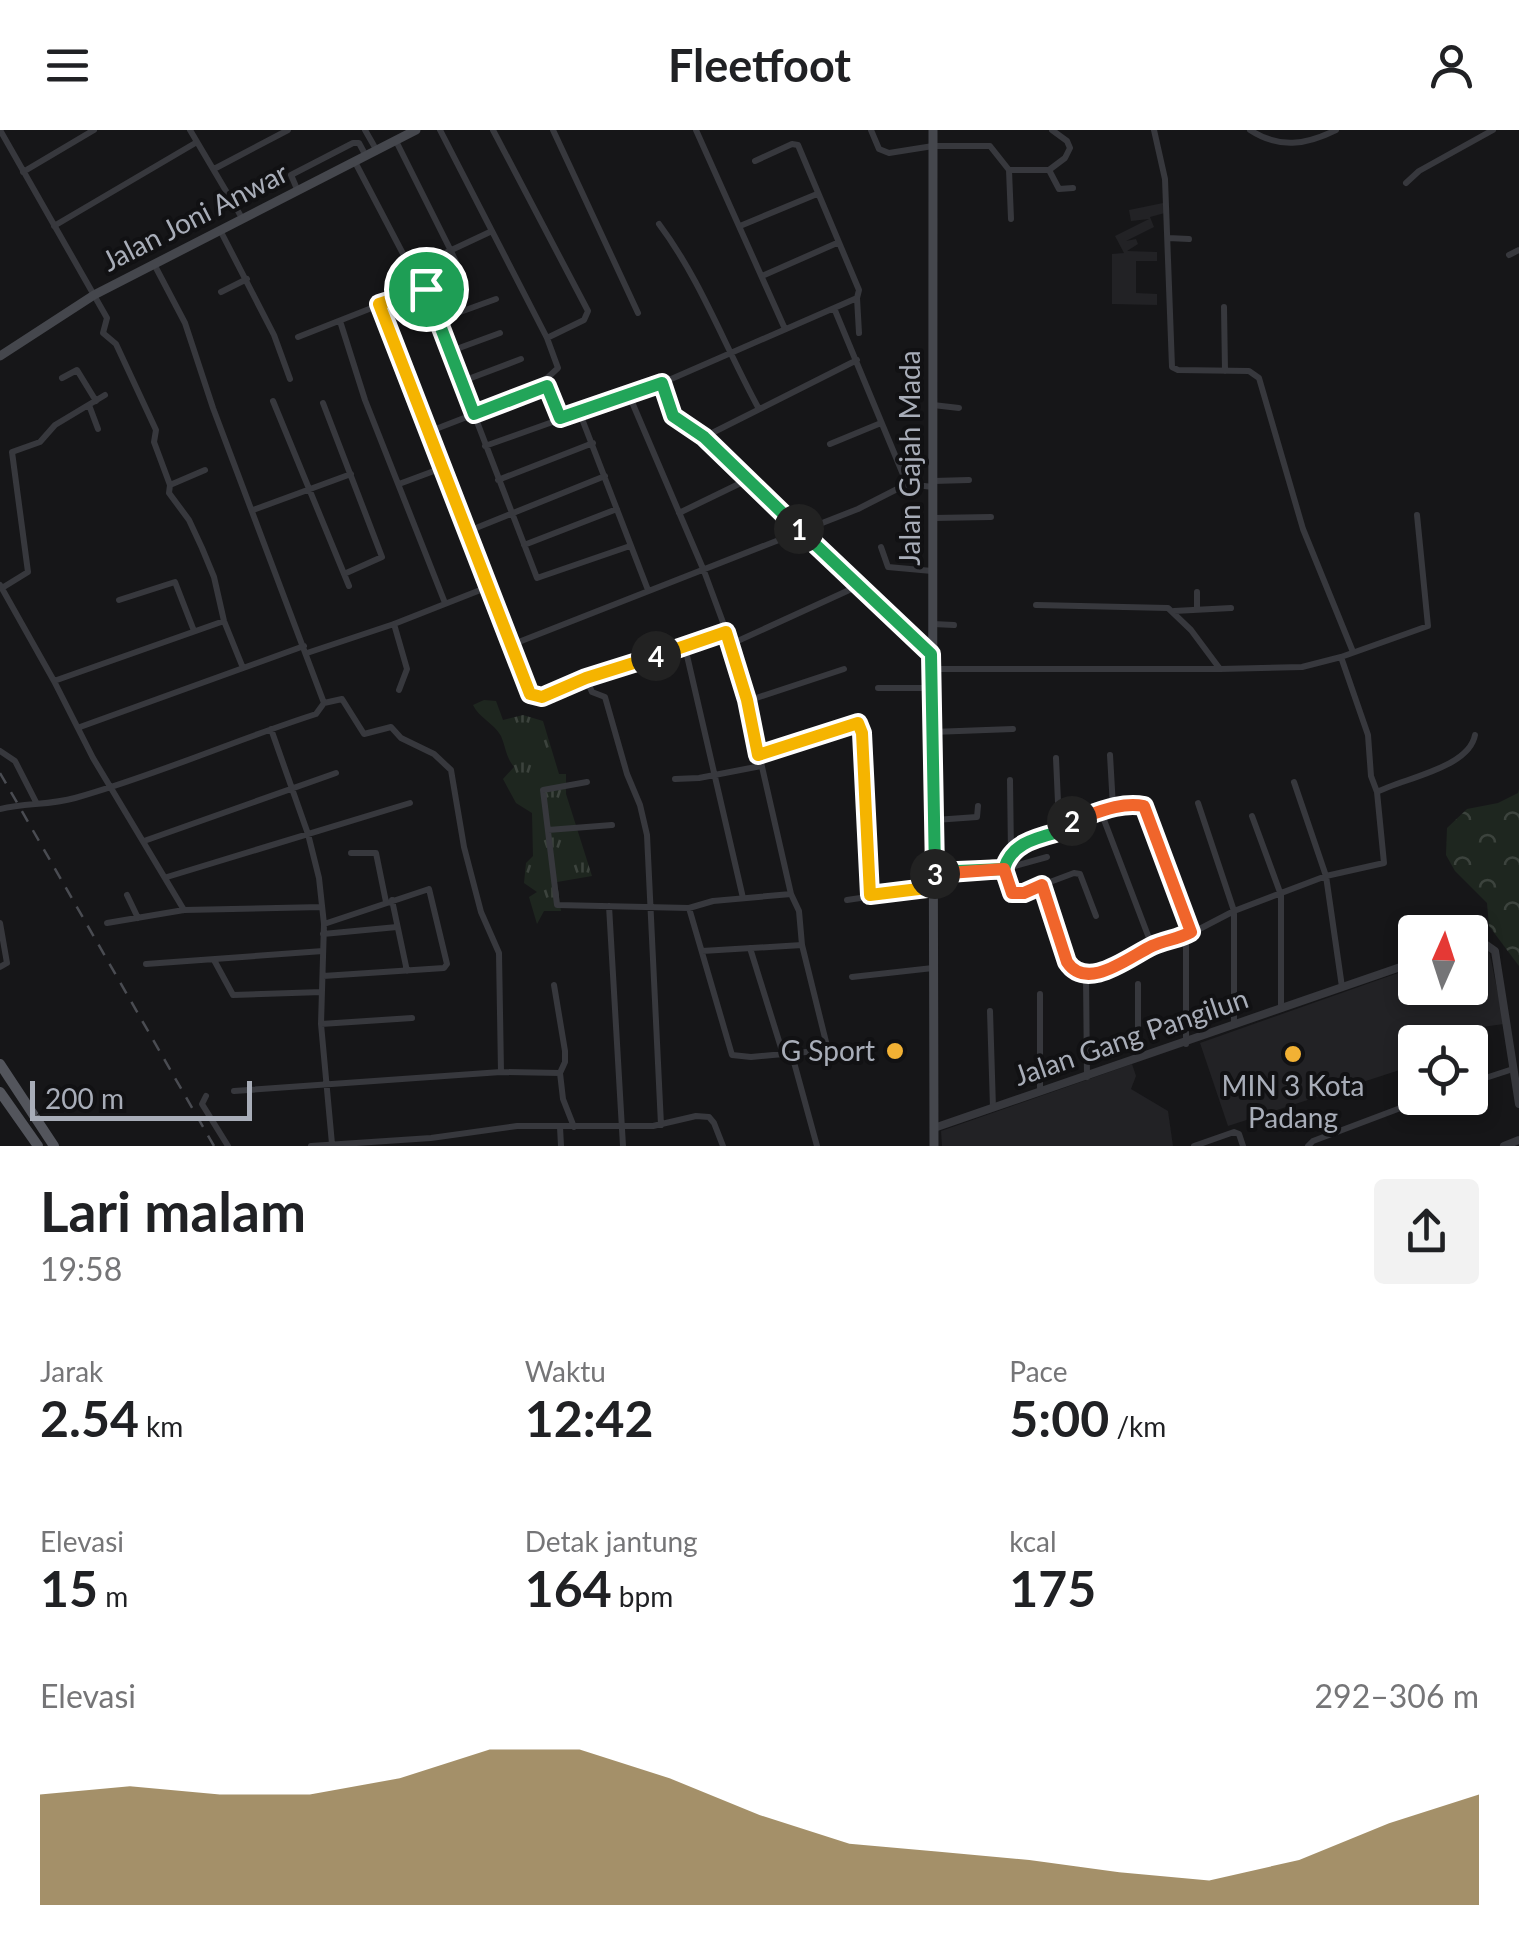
<!DOCTYPE html>
<html lang="id">
<head>
<meta charset="utf-8">
<style>
	body { margin:0; font-family:Lato,sans-serif; background:#f2f2f2; color:#202124; height:100vh; display:flex; flex-direction:column; font-size:38px; white-space:nowrap }
	* { box-sizing:border-box; margin:0 }
	p { font-size:32px; color:#757577 }
	.icon { flex:none; width:55px; height:55px; fill:none; stroke:currentColor; stroke-width:2; stroke-linecap:round; stroke-linejoin:round }
	.map { position:relative; height:1016px; overflow:hidden }
	.details { display:flex; flex-direction:column; background:#fff; flex:1 }
	.details>* { flex:none }
	.needle { width:65px; rotate:3deg }
	.buttons { position:absolute; left:1398px; top:785px; display:grid; gap:20px }
	.buttons a { display:grid; place-items:center; width:90px; height:90px; border-radius:10px; background:#fff; box-shadow:0 5px 15px #0003; font-size:50px }
	.scale { position:absolute; left:30px; bottom:25px; width:222px; box-sizing:border-box; padding-left:10px; border:5px solid #a8adb8; border-top:0; font-size:28px; line-height:35px; white-space:nowrap; color:#a8adb8; -webkit-text-stroke:8px #111113; paint-order:stroke }
	.pin { position:absolute; display:grid; place-items:center; width:85px; height:85px; color:#fff; margin:-42px; border:5px solid #fff; border-radius:50%; box-shadow:0 2px 10px #0007 }
	.km { position:absolute; width:50px; height:50px; margin:-25px; border-radius:50%; background:#222; color:#fff; font-size:28px; line-height:50px; text-align:center }
	.round { display:grid; place-items:center; flex:none; width:105px; height:105px; border-radius:10px; background:#f2f2f2 }
	.summary { display:flex; align-items:center; justify-content:space-between; height:170px; padding:0 40px }
	h1 { font-size:55px; font-weight:700; line-height:75px }
	.metrics { display:grid; grid-template-columns:repeat(3,1fr); gap:15px; height:170px; padding:10px 40px }
	.metrics div { display:grid; align-content:center }
	.metrics b { font-size:50px; font-weight:700 }
	.metrics small { font-size:28px; font-weight:400 }
	.metrics p { font-size:28px }
	.chart { height:280px; padding:20px 40px }
	.chart p { display:flex; justify-content:space-between }
	.chart svg { width:100%; height:180px; margin-top:10px; fill:#7e622b; opacity:.7 }
	header { display:flex; justify-content:space-between; align-items:center; height:130px; padding:0 40px; background:#fff; font-size:45px; font-weight:700 }
	.map>svg:first-child { display:block }
</style>
</head>
<body>
<header><svg class="icon" aria-label="menu" viewBox="0 0 24 24"><path d="M4 6h16M4 12h16M4 18h16"/></svg>Fleetfoot<svg class="icon" aria-label="person" viewBox="0 0 24 24"><circle cx="12" cy="8" r="4"/><path d="M4 21q1-7 8-7t8 7"/></svg></header>
<div class="map">
<svg width="1519" height="1016" viewBox="0 0 1519 1016">
	<defs>
		<pattern id="grass-tufts" width="24" height="20" patternUnits="userSpaceOnUse" patternTransform="scale(2.5)"><rect width="24" height="20" fill="#1e261f"/><path d="M3 7l-1-3M5 7V3M7 7l1-3M15 17l-1-3M17 17v-4M19 17l1-3" fill="none" stroke="#3c433d"/></pattern>
		<pattern id="forest-crowns" width="20" height="18" patternUnits="userSpaceOnUse" patternTransform="scale(2.5)"><rect width="20" height="18" fill="#1e261f"/><path d="M2 6a3 3 0 1 1 6 0M12 15a3 3 0 1 1 6 0" fill="none" stroke="#3c433d"/></pattern>
	</defs>
	<rect width="100%" height="100%" fill="#161618"/>
	<path fill="#222225" d="M 1163,73 L 1165,83 L 1150,87 L 1154,97 L 1126,111 L 1136,109 L 1138,114 L 1127,121 L 1157,122 L 1157,131 L 1136,131 L 1136,163 L 1157,164 L 1157,175 L 1112,174 L 1112,124 L 1124,123 L 1115,106 L 1149,89 L 1131,91 L 1129,80 Z
		M 1484,816 L 1489,820 L 1504,894 L 1482,897 L 1432,912 L 1415,912 L 1415,935 L 1228,996 L 1200,913 L 1415,837 L 1415,858 L 1470,858 L 1470,818 Z
		M 1132,934 L 1136,946 L 1131,959 L 1168,981 L 1173,1016 L 942,1016 L 941,1001 Z"/>
	<path fill="url(#grass-tufts)" d="M 484,570 L 496,571 L 503,590 L 523,585 L 543,591 L 559,644 L 566,644 L 566,664 L 592,746 L 557,752 L 561,781 L 544,781 L 537,794 L 529,767 L 537,762 L 524,753 L 526,733 L 533,726 L 532,683 L 516,673 L 503,649 L 514,637 C 506,627 506,618 501,606 C 494,593 479,588 473,575 Z"/>
	<path fill="url(#forest-crowns)" d="M 1519,659 L 1519,836 L 1489,796 L 1487,773 L 1455,741 L 1446,725 L 1447,698 L 1467,679 L 1498,673 L 1518,663 Z"/>
	<g fill="none" stroke-linecap="round" stroke-linejoin="round">
		<path stroke="#37383d" stroke-width="6" d="M 0,0 L 107,188 L 103,203 L 116,214 L 156,300 L 154,312 L 170,355 L 169,363 L 189,390 L 202,418 L 214,447 L 224,491 L 243,538
			M 190,0 L 242,88
			M 365,0 L 377,21
			M 440,0 L 547,208 L 558,238 L 545,250 L 560,288
			M 493,0 L 588,181 L 584,190 L 547,208
			M 553,0 L 638,183
			M 696,0 L 785,199
			M 871,0 L 879,19 L 889,23 L 933,16 L 990,16 L 1009,40 L 1011,89
			M 1154,0 L 1165,49 L 1172,237 L 1178,240 L 1249,241 L 1259,248 L 1303,399 L 1353,522
			M 1250,0 C 1279,19 1306,15 1336,0
			M 355,32 L 411,139 L 492,101
			M 214,39 L 288,0
			M 1009,40 L 1049,40 L 1059,59 L 1073,58
			M 1049,40 L 1065,28 L 1070,18 L 1067,11 L 1052,0
			M 23,42 L 94,0
			M 1406,53 L 1419,41 L 1493,0
			M 297,59 L 291,45 L 353,13 L 359,13 L 366,26
			M 659,94 C 701,150 725,217 759,279
			M 54,96 L 197,12
			M 740,96 L 817,64
			M 220,100 L 274,205 L 290,249
			M 1168,108 L 1189,109
			M 1509,125 L 1519,120
			M 154,134 L 185,193 L 213,278 L 324,573
			M 762,146 L 837,113
			M 426,159 L 537,448 L 630,416
			M 221,162 L 247,149
			M 857,168 L 859,203
			M 379,174 L 530,564 L 542,567 L 586,548 L 726,502
			M 1224,177 L 1225,241
			M 834,178 L 907,354 L 933,357
			M 438,190 L 496,169
			M 340,191 L 365,270 L 445,473
			M 298,207 L 458,144 L 459,139 L 451,121 L 396,11
			M 451,221 L 500,203
			M 62,248 L 77,240 L 96,271
			M 463,251 L 521,229
			M 662,253 L 673,286 L 704,307 L 931,524
			M 629,265 L 704,441 L 731,514 L 747,571 L 791,764
			M 273,271 L 349,456
			M 323,273 L 382,427 L 344,444
			M 89,275 L 98,299
			M 933,275 L 959,278
			M 579,281 L 648,460
			M 428,302 L 547,256
			M 704,307 L 857,230
			M 830,314 L 881,293
			M 485,316 L 662,253 L 857,168 L 859,160 L 798,15 L 792,14 L 755,31
			M 498,350 L 593,313
			M 933,351 L 969,350
			M 399,354 L 442,338
			M 170,355 L 205,340
			M 253,380 L 351,344
			M 679,383 L 747,350
			M 933,388 L 991,387
			M 466,402 L 605,346
			M 524,415 L 617,379
			M 881,417 L 888,437 L 932,441
			M 0,455 L 54,551 L 93,628 L 184,780
			M 2,458 L 28,442 L 12,322 L 40,312 L 55,295 L 105,265
			M 119,470 L 175,452 L 194,501
			M 1197,479 L 1197,462
			M 1174,481 L 1231,478
			M 394,494 L 407,539 L 399,560
			M 933,494 L 954,495
			M 731,514 L 858,456
			M 511,515 L 858,379 L 907,354
			M 685,517 L 743,768
			M 307,523 L 394,494 L 488,457
			M 1341,527 L 1368,605 L 1371,646 L 1377,662
			M 932,539 L 1220,539 L 1191,500 L 1168,478 L 1036,475
			M 1220,539 L 1302,537 L 1341,527 L 1428,496 L 1417,385
			M 586,548 L 592,562 L 605,567 L 627,644 L 640,675 L 647,705 L 661,995
			M 54,551 L 224,491
			M 878,558 L 932,558
			M 747,571 L 844,539
			M 80,597 L 304,516
			M 271,599 L 308,704 L 319,748 L 324,794 L 321,894 L 332,1014
			M 932,602 L 1013,599
			M 0,621 L 15,631 L 36,672
			M 758,625 L 855,593 L 861,596 L 870,765
			M 1110,625 L 1113,677
			M 1056,628 L 1059,694
			M 675,649 L 699,648 L 761,636
			M 1010,650 L 1011,723
			M 587,652 L 543,660 L 557,775 L 689,778 L 713,771 L 791,764 L 799,781 L 802,815 L 828,920 L 751,927 L 732,925 L 689,778
			M 1294,652 L 1326,746 L 1342,857
			M 1198,673 L 1234,781 L 1234,895
			M 0,679 C 26,673 50,675 75,668 C 157,645 235,610 316,584 L 324,573 L 342,569 L 364,604 L 391,597 L 401,608 L 434,624 L 451,640 L 464,717 L 481,782 L 499,823 L 501,942
			M 1101,682 L 1152,816
			M 1252,686 L 1281,765 L 1281,879
			M 935,690 L 977,687 L 978,676
			M 548,700 L 612,695
			M 144,711 L 336,643
			M 351,723 L 376,723 L 386,772
			M 1047,727 L 1004,739 L 1012,763 L 1024,763 L 1042,755 L 1067,831 L 1073,840 L 1086,845 L 1123,833 L 1152,816 L 1186,806 L 1234,781 L 1326,746 L 1384,733 L 1377,662 C 1404,648 1469,638 1475,605
			M 935,742 L 1004,739 C 1011,715 1032,709 1055,703 L 1059,694 C 1085,687 1117,670 1144,676 L 1191,802
			M 167,747 L 410,673
			M 1042,755 L 1074,743 L 1080,744 L 1096,786
			M 127,765 L 138,788
			M 392,770 L 407,841
			M 847,770 L 934,757
			M 609,776 L 623,1016
			M 0,793 L 7,833 L 0,837
			M 107,793 L 184,780 L 322,777
			M 323,804 L 397,797
			M 1186,806 L 1186,914
			M 750,818 L 783,924
			M 702,821 L 802,815
			M 214,830 L 233,865 L 322,862
			M 146,834 L 323,821
			M 1086,845 L 1087,947
			M 323,846 L 444,838 L 447,834 L 429,759 L 324,794
			M 852,847 L 933,838
			M 1138,854 L 1138,928
			M 554,855 L 565,921 L 565,932 L 560,943
			M 990,881 L 993,978
			M 321,894 L 412,888
			M 792,925 L 817,1016
			M 1470,953 L 1513,939
			M 234,961 L 501,942 L 560,943 L 563,969 L 574,997
			M 1040,962 L 1040,864
			M 206,966 L 202,974 L 228,1016
			M 560,997 L 561,1016
			M 311,1016 L 431,1008 L 517,996 L 653,996 L 696,986 L 709,987 L 714,993 L 723,1016
			M 1194,1016 L 1234,1002 L 1239,1004 L 1243,1016
			M 1308,1016 L 1313,1011 L 1427,968"/>
		<path stroke="#37383d" stroke-width="8" d="M 1470,814 L 1485,814 L 1495,821 L 1519,974
			M 934,998 L 1415,832
			M 1504,1016 L 1519,1010"/>
		<path stroke="#45474d" stroke-width="9" d="M 933,0 C 933,339 932,677 934,1016
			M 0,226 L 94,165 L 416,0"/>
		<path stroke="#53555c" stroke-width="10" d="M 0,934 L 54,1016
			M 0,962 L 38,1016"/>
		<path stroke="#4a4c52" stroke-width="2.5" stroke-dasharray="12 10" stroke-linecap="butt" d="M 0,643 L 214,1016"/>
	</g>
	<g fill="none" stroke-linecap="round" stroke-linejoin="round">
		<defs>
			<path id="split-1" d="M 426,159 L 474,284 L 547,256 L 560,288 L 662,253 L 673,286 L 704,307 L 799,399"/>
			<path id="split-2" d="M 799,399 L 931,524 L 935,742 L 1004,739 C 1011,715 1032,709 1055,703 L 1059,694 L 1072,691"/>
			<path id="split-3" d="M 935,744 L 1004,739 L 1012,763 L 1024,763 L 1042,755 L 1067,832 C 1087,862 1129,827 1152,816 C 1165,810 1179,809 1191,802 L 1144,676 C 1120,671 1094,684 1072,691"/>
			<path id="split-4" d="M 656,526 L 726,502 L 747,570 L 758,625 L 858,593 L 862,603 L 870,765 L 935,757 L 935,744"/>
			<path id="split-5" d="M 426,159 L 379,174 L 530,564 L 542,567 L 586,548 L 656,526"/>
		</defs>
		<use href="#split-1" stroke="#fff" stroke-width="20"/>
		<use href="#split-2" stroke="#fff" stroke-width="20"/>
		<use href="#split-3" stroke="#fff" stroke-width="20"/>
		<use href="#split-4" stroke="#fff" stroke-width="20"/>
		<use href="#split-5" stroke="#fff" stroke-width="20"/>
		<use href="#split-1" stroke="#22a559" stroke-width="12"/>
		<use href="#split-2" stroke="#22a559" stroke-width="12"/>
		<use href="#split-3" stroke="#f0652b" stroke-width="12"/>
		<use href="#split-4" stroke="#f5b400" stroke-width="12"/>
		<use href="#split-5" stroke="#f5b400" stroke-width="12"/>
	</g>
	<g fill="#f2b134" stroke="#111113" stroke-width="4">
		<circle cx="895" cy="921" r="10"/>
		<circle cx="1293" cy="924" r="10"/>
	</g>
	<g text-anchor="middle" stroke-width="8" stroke-linejoin="round" paint-order="stroke">
		<g font-size="28" fill="#a8adb8" stroke="#111113">
			<text transform="translate(195 87) rotate(-27)" y="10">Jalan Joni Anwar</text>
			<text transform="translate(910 328) rotate(-90)" y="10">Jalan Gajah Mada</text>
			<text transform="translate(1131 907) rotate(-19)" y="10">Jalan Gang Pangilun</text>
		</g>
		<g font-size="28" fill="#a8adb8" stroke="#111113" text-anchor="end">
			<text x="875" y="931">G Sport</text>
			<text x="1293" y="966" text-anchor="middle">MIN 3 Kota<tspan x="1293" dy="32">Padang</tspan></text>
		</g>
	</g>
</svg>
<div class="buttons">
<a><svg class="needle" viewBox="-14 -14 28 28"><path d="M0-13l5 13h-10z" fill="#e53935"/><path d="M0 13l5-13h-10z" fill="#757577"/></svg></a>
<a><svg class="icon" aria-label="locate" viewBox="0 0 24 24"><circle cx="12" cy="12" r="6"/><path d="M12 2v4M12 18v4M2 12h4M18 12h4"/></svg></a>
</div>
<div class="scale">200 m</div>
<div class="pin" style="left:426px;top:159px;background:#1e9e55"><svg class="icon" aria-label="arrive" viewBox="0 0 24 24"><path d="M6 21V4h12l-3 4 3 4H6"/></svg></div>
<b class="km" style="left:799px;top:399px">1</b>
<b class="km" style="left:1072px;top:691px">2</b>
<b class="km" style="left:935px;top:744px">3</b>
<b class="km" style="left:656px;top:526px">4</b>
</div>
<section class="details">
<div class="summary"><div><h1>Lari malam</h1><p>19:58</p></div><a class="round"><svg class="icon" aria-label="share" viewBox="0 0 24 24"><path d="M12 15V3M7 8l5-5 5 5M5 13v7h14v-7"/></svg></a></div>
<div class="metrics">
<div><p>Jarak</p><b>2.54<small> km</small></b></div>
<div><p>Waktu</p><b>12:42</b></div>
<div><p>Pace</p><b>5:00<small> /km</small></b></div>
</div>
<div class="metrics">
<div><p>Elevasi</p><b>15<small> m</small></b></div>
<div><p>Detak jantung</p><b>164<small> bpm</small></b></div>
<div><p>kcal</p><b>175</b></div>
</div>
<div class="chart"><p><span>Elevasi</span>292–306 m</p>
<svg viewBox="0 0 160 44" preserveAspectRatio="none"><path d="M0 44V17L10 15L20 17L30 17L40 13L50 6L60 6L70 13L80 22L90 29L100 31L110 33L120 36L130 38L140 33L150 24L160 17V44z"/></svg>
</div>
</section>
</body>
</html>
